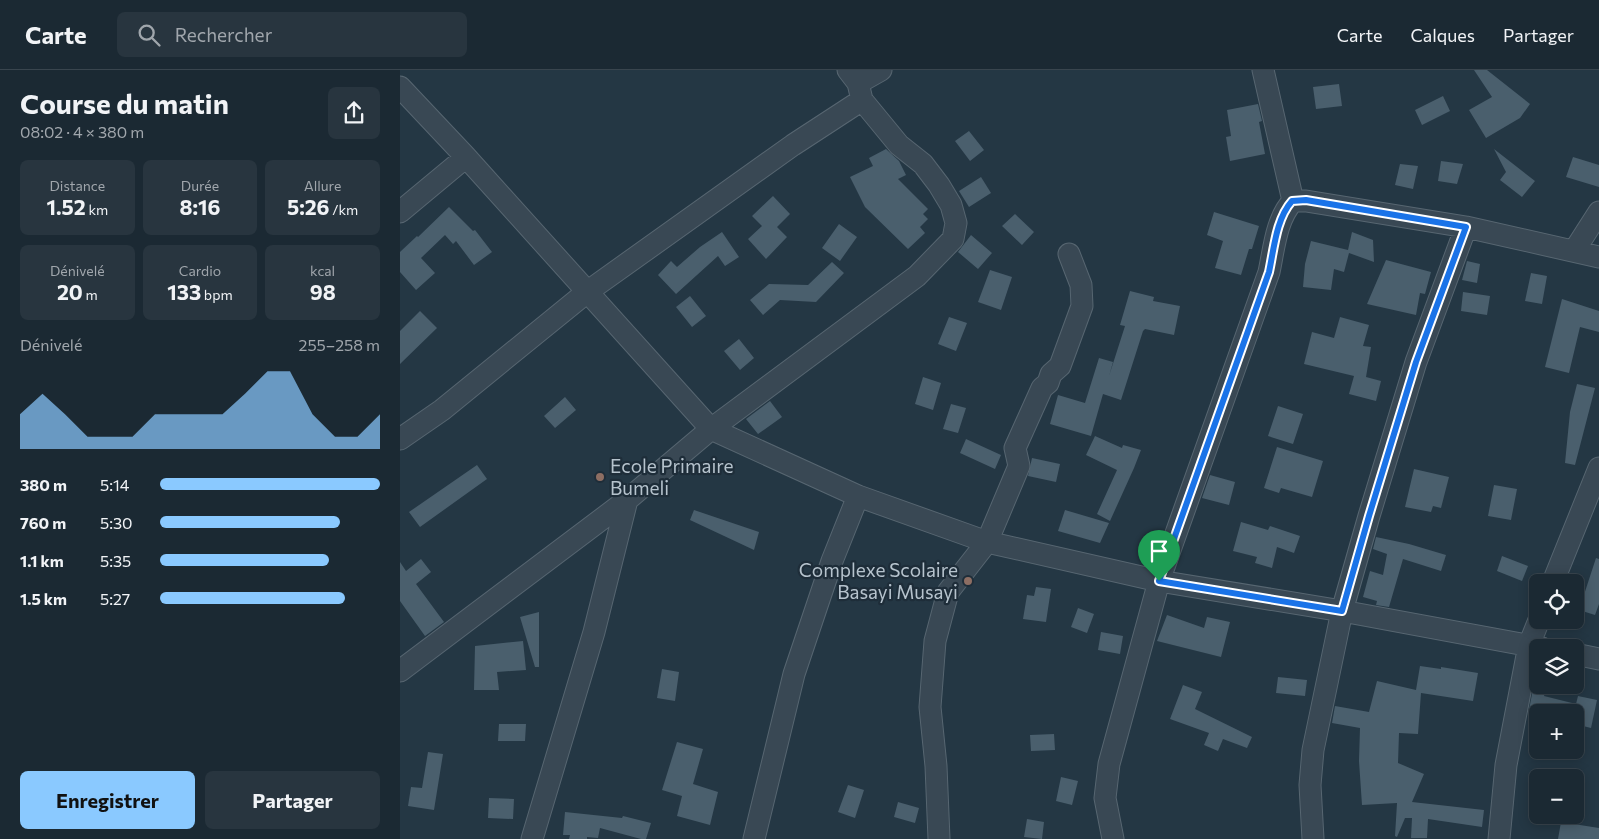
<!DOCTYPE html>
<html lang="fr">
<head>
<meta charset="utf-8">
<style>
	body { margin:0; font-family:Commissioner,sans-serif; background:#28353f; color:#f1f3f6; height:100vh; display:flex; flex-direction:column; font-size:19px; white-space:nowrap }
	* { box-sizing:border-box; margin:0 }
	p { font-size:16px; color:#a0a6ac }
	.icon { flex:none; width:28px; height:28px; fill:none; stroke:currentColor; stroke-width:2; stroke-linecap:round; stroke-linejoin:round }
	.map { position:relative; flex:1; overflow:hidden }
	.details { display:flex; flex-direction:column; background:#1b2933; width:400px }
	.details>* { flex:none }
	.buttons { position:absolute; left:1129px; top:504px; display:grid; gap:10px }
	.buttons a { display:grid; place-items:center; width:55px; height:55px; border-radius:8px; background:#1b2933; box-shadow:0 2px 12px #0003,0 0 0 1px #39454e; font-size:25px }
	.pin { position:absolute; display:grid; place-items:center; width:42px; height:42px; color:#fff; margin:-51px -21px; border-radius:50% 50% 50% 0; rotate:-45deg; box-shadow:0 0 5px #0007 }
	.pin .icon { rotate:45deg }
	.round { display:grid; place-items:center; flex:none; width:52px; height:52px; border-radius:8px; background:#28353f }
	.headline { display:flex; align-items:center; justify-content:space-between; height:85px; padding:0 20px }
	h1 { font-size:28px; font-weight:700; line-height:38px }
	.stats { display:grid; grid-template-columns:repeat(3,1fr); gap:8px; height:85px; padding:5px 20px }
	.stats div { display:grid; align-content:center; border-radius:8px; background:#28353f; text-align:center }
	.stats b { font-size:21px; font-weight:700 }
	.stats small { font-size:14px; font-weight:400 }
	.stats p { font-size:14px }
	.chart { height:140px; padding:10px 20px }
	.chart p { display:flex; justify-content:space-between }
	.chart svg { width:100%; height:90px; margin-top:5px; fill:#8ac9ff; opacity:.7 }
	.action { display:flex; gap:10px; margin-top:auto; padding:10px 20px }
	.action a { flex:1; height:58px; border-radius:8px; background:#8ac9ff; color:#111; font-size:20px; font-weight:700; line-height:58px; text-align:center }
	.action a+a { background:#28353f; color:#f1f3f6 }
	ul { padding:0 20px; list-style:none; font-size:16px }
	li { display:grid; grid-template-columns:80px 60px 1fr; align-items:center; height:38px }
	li i { height:12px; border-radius:6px; background:#8ac9ff }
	header { display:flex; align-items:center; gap:30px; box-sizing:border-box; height:70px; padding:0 25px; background:#1b2933; border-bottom:1px solid #39454e }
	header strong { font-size:24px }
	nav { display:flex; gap:28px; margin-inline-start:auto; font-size:18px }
	.search { width:350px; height:45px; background:#28353f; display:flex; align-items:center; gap:12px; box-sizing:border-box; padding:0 18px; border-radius:8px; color:#a0a6ac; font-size:19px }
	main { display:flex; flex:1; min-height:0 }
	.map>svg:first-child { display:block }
</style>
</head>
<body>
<header>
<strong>Carte</strong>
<div class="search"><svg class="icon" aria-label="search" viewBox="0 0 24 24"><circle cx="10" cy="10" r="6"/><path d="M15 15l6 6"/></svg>Rechercher</div>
<nav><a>Carte</a><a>Calques</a><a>Partager</a></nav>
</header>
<main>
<section class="details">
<div class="headline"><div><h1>Course du matin</h1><p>08:02 · 4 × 380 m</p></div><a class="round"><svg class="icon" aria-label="share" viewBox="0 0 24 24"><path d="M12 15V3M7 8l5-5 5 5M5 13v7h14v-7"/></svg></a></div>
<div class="stats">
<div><p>Distance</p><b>1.52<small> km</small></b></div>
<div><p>Durée</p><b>8:16</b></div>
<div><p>Allure</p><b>5:26<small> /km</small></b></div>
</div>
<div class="stats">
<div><p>Dénivelé</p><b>20<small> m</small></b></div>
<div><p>Cardio</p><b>133<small> bpm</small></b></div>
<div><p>kcal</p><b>98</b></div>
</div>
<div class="chart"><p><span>Dénivelé</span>255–258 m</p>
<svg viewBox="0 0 160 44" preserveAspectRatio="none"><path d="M0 44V27L10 17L20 27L30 38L40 38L50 38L60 27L70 27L80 27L90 27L100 17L110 6L120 6L130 27L140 38L150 38L160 27V44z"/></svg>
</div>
<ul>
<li><b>380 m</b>5:14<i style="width:100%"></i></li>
<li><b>760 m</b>5:30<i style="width:82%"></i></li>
<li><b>1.1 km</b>5:35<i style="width:77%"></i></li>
<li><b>1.5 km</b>5:27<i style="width:84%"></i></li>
</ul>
<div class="action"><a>Enregistrer</a><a>Partager</a></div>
</section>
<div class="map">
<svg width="1199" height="769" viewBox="0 0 1199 769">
	<rect width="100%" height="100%" fill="#243744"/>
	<path fill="#4a5f6d" d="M 1074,0 L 1087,0 L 1130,34 L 1120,48 L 1086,68 L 1069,40 L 1092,27 Z
		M 939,14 L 942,36 L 916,39 L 913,17 Z
		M 1043,26 L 1050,41 L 1022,55 L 1015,40 Z
		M 858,34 L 862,51 L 859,52 L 865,84 L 830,91 L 826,67 L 831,66 L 827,40 Z
		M 569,61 L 584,80 L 570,91 L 555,71 Z
		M 486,79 L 499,91 L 506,105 L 498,109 L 528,139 L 523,144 L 528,149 L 520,157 L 525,163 L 508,179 L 465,137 L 450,107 L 473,96 L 469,88 Z
		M 1094,79 L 1135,111 L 1122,127 L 1100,110 L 1106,102 Z
		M 1173,87 L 1199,95 L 1199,117 L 1166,107 Z
		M 1041,91 L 1063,94 L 1057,114 L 1038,111 Z
		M 1000,94 L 1018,96 L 1013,119 L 995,115 Z
		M 581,107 L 591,123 L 569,137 L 559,121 Z
		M 373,126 L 390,144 L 377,157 L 387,167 L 366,189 L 348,169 L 362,156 L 352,146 Z
		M 49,137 L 73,161 L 75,160 L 92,182 L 74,195 L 56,171 L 53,174 L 45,165 L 21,188 L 35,203 L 16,220 L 0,202 L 0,182 L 17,166 L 18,167 Z
		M 814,142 L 859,156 L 852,179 L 849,179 L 841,205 L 815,198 L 823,171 L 807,165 Z
		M 615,144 L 634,162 L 622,175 L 602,156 Z
		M 439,154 L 457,167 L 440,191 L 422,178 Z
		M 322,162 L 339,187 L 325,196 L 318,186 L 276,224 L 258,205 L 271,191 L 277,197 L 300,177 Z
		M 952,162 L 973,170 L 974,192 L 949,183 L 944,202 L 934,199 L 931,220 L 903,217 L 905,194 L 911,171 L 948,180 Z
		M 571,165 L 592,183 L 578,199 L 558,182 Z
		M 986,190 L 1031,202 L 1025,224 L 1020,223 L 1016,245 L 967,234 Z
		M 1067,191 L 1080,194 L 1077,213 L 1062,210 Z
		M 432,192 L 444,203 L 416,232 L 380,230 L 363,245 L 350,230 L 369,214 L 408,215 Z
		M 590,200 L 612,207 L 601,240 L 578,232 Z
		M 1131,203 L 1147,206 L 1142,234 L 1125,231 Z
		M 730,221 L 754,227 L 753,231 L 780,236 L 774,265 L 745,259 L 743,261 L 721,330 L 703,324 L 691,366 L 650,354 L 658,325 L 685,333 L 699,288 L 713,292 L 709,306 L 725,256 L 720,255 Z
		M 1063,222 L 1090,226 L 1087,245 L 1061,241 Z
		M 290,226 L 306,246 L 292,257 L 276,237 Z
		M 1162,229 L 1199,241 L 1199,262 L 1180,257 L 1169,303 L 1145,297 Z
		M 20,241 L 37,258 L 0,294 L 0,261 Z
		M 549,247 L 567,253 L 556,281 L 538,274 Z
		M 940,247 L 969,255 L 963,276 L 971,277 L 966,307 L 981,311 L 976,331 L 949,324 L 954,306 L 904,294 L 912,262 L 934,268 Z
		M 339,269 L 354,288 L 340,300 L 324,281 Z
		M 523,307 L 541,313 L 533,340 L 515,334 Z
		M 1177,314 L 1195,318 L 1175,395 L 1165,393 L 1170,342 Z
		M 165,327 L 176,340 L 155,358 L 144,346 Z
		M 370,331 L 382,347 L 358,364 L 346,349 Z
		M 551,334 L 566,338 L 558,363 L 543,359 Z
		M 878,336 L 903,344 L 893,374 L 868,366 Z
		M 695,366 L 722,378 L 723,375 L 741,380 L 734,398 L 710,451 L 697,444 L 717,400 L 686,385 Z
		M 566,369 L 601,385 L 595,399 L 560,383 Z
		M 877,377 L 923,391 L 912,427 L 881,418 L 879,423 L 864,418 Z
		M 632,388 L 660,394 L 656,412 L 628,406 Z
		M 77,395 L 87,409 L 20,457 L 9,442 Z
		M 1014,399 L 1049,407 L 1041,438 L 1033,436 L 1031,442 L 1005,437 Z
		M 810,405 L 835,412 L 829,435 L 802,428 Z
		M 1094,415 L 1117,419 L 1111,450 L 1088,446 Z
		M 294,440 L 359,462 L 354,480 L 290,450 Z
		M 665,440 L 709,453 L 700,473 L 658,461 Z
		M 841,452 L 868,460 L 870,456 L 900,466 L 894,483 L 877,477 L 872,498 L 855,493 L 857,487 L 833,481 Z
		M 976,467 L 1009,474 L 1046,485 L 1041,501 L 1003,489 L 989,537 L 976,535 L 977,531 L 963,527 L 970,501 L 983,505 L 987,484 L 973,479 Z
		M 1102,486 L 1128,496 L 1122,511 L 1097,501 Z
		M 1196,488 L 1199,489 L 1199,534 L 1195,545 L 1179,540 Z
		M 21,489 L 31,502 L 16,514 L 44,552 L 25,566 L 0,531 L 0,492 L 6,501 Z
		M 636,517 L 651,519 L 646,552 L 623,549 L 627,525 L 634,526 Z
		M 678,538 L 694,544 L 687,563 L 671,557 Z
		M 139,542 L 139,597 L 135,597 L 120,547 Z
		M 767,545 L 804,558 L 807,547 L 830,552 L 821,587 L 757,571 Z
		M 701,562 L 723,566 L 720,584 L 698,580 Z
		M 123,571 L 126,600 L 97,602 L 99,620 L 74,620 L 75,576 Z
		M 1020,596 L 1041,599 L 1041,597 L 1078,603 L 1073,631 L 1021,623 L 1018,664 L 999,663 L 998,693 L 1024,704 L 1012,732 L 1084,740 L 1082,757 L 1028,749 L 1027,768 L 1011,768 L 1012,748 L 1005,748 L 997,767 L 995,766 L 997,733 L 962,735 L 959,691 L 960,658 L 932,653 L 935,636 L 969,642 L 977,611 L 1016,620 Z
		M 1137,598 L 1138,618 L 1146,620 L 1144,626 L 1176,634 L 1178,626 L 1197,630 L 1191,658 L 1175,654 L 1175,642 L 1138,642 L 1138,647 L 1128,645 Z
		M 262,599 L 279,602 L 275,631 L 257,628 Z
		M 878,607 L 907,610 L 905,626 L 876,623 Z
		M 783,615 L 802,622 L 795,639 L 852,667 L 847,678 L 823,669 L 818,681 L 804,675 L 809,663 L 770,649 Z
		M 99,654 L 126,654 L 125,671 L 98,671 Z
		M 654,664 L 655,680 L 631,681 L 630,665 Z
		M 277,672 L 303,679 L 293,714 L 318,722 L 310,755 L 277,746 L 282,726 L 262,720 Z
		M 28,682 L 43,684 L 34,740 L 8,736 L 11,717 L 22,718 Z
		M 661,707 L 678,711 L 672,735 L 656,731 Z
		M 448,715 L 464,720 L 455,748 L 438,742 Z
		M 89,728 L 114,729 L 113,749 L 88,748 Z
		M 498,732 L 519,738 L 515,753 L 494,747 Z
		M 165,742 L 222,748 L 223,746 L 251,753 L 246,769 L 241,769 L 200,758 L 198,768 L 187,767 L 187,769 L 169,769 L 170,765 L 163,765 Z
		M 627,749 L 644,752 L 642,769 L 624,767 Z
		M 1161,752 L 1199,758 L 1199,769 L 1158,769 Z"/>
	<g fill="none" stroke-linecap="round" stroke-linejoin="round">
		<defs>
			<path id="minor" d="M 863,0 L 893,131
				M 458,13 L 481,0
				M 0,17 L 66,87 L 311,359 L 458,426 L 587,472 L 759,511 L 942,541 L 1142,578
				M 0,142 L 66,87
				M 1174,181 L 1199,142
				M 0,369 L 42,340 L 187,222 L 393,75 L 462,30
				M 1153,512 L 1199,398
				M 1175,584 L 1199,589
				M 0,601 L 227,430 L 311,359 L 517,206 L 553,169 L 556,153 L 551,135 L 539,115 L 523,94 L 499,75 L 462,30 L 458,13 L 448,0
				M 132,769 L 194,562 L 227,430
				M 354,769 L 394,604 L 432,491 L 458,426
				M 539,769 L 536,696 L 530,637 L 535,571 L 548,522 L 587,472 L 619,396 L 615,378 L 642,318 L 648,313 L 651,304 L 660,296 L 682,236 L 681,215 L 669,184
				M 713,769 L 705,728 L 709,694 L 759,511 L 869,202 C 874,179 876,149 893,131 L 906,131 L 1066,157 L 1199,187
				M 913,769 L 910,715 L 913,680 L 942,541 L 969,446 L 1016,292 L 1066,157
				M 1099,769 L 1106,695 L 1129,575 L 1139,550"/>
		</defs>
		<use href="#minor" stroke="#576671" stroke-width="23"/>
		<use href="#minor" stroke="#394854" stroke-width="21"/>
	</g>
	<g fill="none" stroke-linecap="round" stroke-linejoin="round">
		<defs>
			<path id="route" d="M 906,130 L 1066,157 L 1016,292 L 969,446 L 942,541 L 759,511 L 869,202 C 874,179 876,149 892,131 Z"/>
		</defs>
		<use href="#route" stroke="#fff" stroke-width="10"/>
		<use href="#route" stroke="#1a73e8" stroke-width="6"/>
	</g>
	<g fill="#8d6e63" stroke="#1e2d39" stroke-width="2">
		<circle cx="200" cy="407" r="5"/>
		<circle cx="568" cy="511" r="5"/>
	</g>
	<g text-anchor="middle" stroke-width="4.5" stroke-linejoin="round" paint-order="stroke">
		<g font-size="19" fill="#b6c3cd" stroke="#1e2d39" text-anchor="start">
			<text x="210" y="403">Ecole Primaire<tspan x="210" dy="22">Bumeli</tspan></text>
			<text x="558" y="507" text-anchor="end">Complexe Scolaire<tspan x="558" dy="22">Basayi Musayi</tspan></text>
		</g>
	</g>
</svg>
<div class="buttons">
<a><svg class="icon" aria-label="locate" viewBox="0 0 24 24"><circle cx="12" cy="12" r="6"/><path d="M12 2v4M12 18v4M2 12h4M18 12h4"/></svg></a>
<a><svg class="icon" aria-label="layers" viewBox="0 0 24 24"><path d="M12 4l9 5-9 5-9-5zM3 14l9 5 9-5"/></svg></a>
<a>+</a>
<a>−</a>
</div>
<div class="pin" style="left:759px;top:511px;background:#1e9e55"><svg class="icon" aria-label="arrive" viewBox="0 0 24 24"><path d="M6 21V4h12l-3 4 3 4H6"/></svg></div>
</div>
</main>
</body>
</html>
